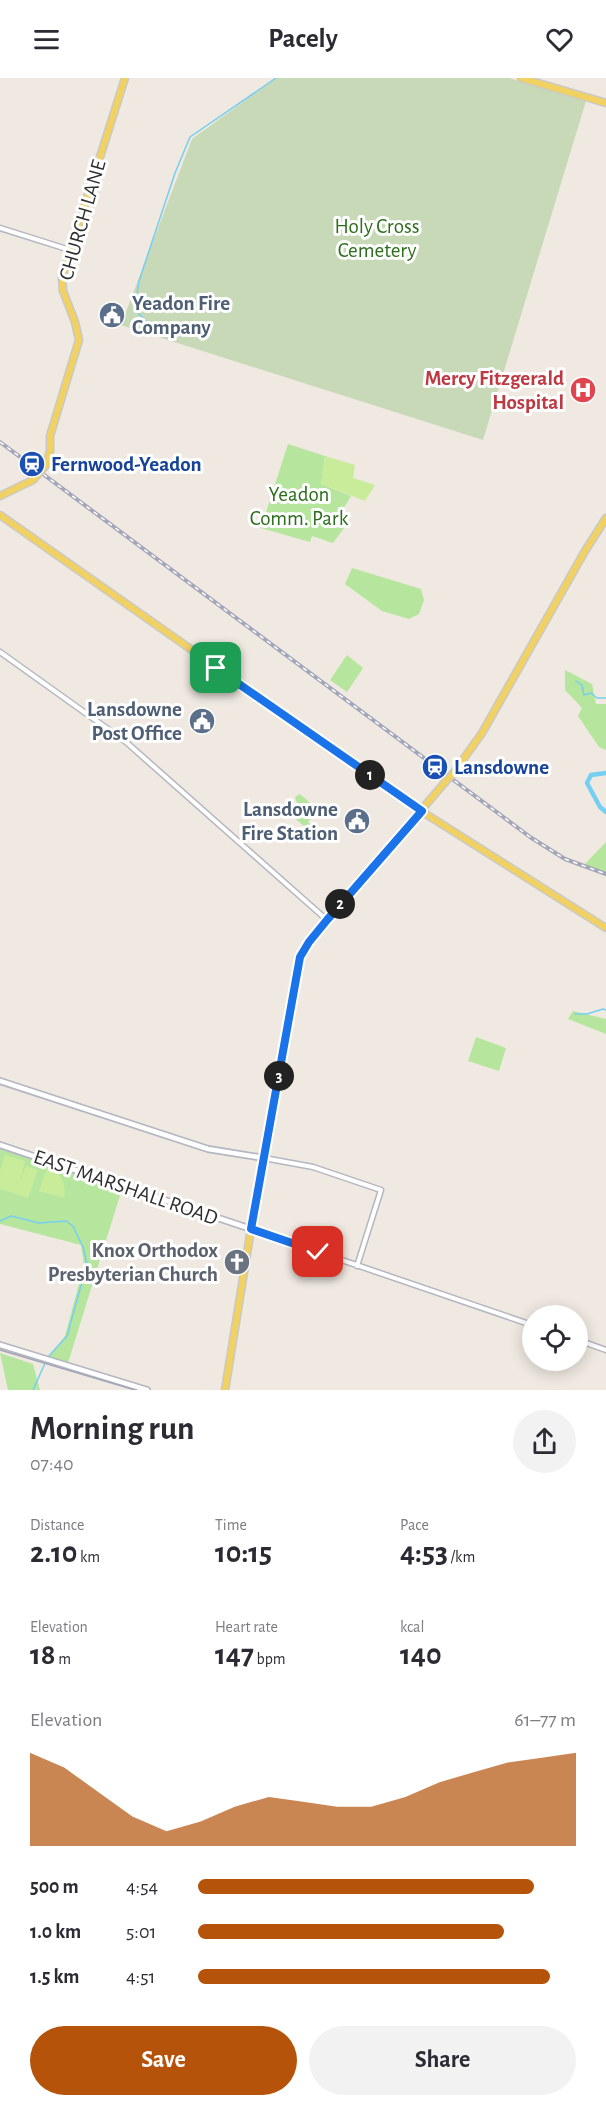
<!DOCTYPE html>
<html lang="en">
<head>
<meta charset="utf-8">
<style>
	body { margin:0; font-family:"Alegreya Sans",sans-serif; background:#f2f2f3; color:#2b2b33; height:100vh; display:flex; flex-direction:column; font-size:22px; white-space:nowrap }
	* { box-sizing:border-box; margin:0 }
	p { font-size:20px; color:#7c7c81 }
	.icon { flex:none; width:33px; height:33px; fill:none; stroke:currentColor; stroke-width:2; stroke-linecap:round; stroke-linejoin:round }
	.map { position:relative; height:1312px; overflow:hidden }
	.drawer { display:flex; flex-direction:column; background:#fff; flex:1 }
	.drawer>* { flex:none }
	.controls { position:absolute; left:522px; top:1227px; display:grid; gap:12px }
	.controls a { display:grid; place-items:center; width:66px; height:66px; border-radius:50%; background:#fff; box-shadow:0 3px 15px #0003; font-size:30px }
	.pin { position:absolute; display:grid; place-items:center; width:51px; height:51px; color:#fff; margin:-26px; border-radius:12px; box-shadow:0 3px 9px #0006 }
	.km { position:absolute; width:30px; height:30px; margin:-15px; border-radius:50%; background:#222; color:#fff; font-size:16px; line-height:30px; text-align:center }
	.round { display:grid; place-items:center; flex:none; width:63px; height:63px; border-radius:32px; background:#f2f2f3 }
	.overview { display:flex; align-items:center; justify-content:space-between; height:102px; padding:0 30px }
	h1 { font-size:33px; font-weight:700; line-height:45px }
	.metrics { display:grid; grid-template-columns:repeat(3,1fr); gap:9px; height:102px; padding:6px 30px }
	.metrics div { display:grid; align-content:center }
	.metrics b { font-size:30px; font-weight:700 }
	.metrics small { font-size:16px; font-weight:400 }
	.metrics p { font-size:16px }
	.chart { height:168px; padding:12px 30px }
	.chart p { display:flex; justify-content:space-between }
	.chart svg { width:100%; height:108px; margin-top:6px; fill:#b45309; opacity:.7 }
	.button { display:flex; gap:12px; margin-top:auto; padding:12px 30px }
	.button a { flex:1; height:69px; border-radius:36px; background:#b45309; color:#fff; font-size:24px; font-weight:700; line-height:69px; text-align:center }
	.button a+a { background:#f2f2f3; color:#2b2b33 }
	ul { padding:0 30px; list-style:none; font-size:20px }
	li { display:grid; grid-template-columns:96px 72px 1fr; align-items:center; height:45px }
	li i { height:15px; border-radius:8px; background:#b45309 }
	header { display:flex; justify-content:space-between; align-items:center; height:78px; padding:0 30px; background:#fff; font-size:27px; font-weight:700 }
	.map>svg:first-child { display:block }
</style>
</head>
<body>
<header><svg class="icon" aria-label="menu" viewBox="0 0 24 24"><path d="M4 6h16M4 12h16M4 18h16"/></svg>Pacely<svg class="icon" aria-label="heart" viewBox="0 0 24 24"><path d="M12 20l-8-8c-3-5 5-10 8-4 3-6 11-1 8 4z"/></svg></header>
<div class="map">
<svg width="606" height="1312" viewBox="0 0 606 1312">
	<rect width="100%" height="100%" fill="#efe9e1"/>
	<path fill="#b6e59e" d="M 288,366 L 325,378 L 321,406 L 351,418 L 338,440 L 347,446 L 333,465 L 312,458 L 310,464 L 261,450 Z
		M 352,490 L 421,511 L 424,522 L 419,536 L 409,541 L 382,533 L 345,506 Z
		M 347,577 L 363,590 L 347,614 L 330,602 Z
		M 565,592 L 592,606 L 596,626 L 606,626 L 606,672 L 599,669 L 578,638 L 582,630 L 565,612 Z
		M 300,716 L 318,732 L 308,744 L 314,749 L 310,753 L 286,733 L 298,728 L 295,719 Z
		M 606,764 L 606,796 L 583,788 Z
		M 573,933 L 606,941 L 606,956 L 568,941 Z
		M 476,959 L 506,970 L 499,993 L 468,983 Z
		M 0,1071 L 122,1111 L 68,1285 L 49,1279 L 65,1258 L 84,1187 L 81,1167 L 0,1146 Z
		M 0,1275 L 33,1286 L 40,1312 L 8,1312 Z"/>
	<path fill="#c8d9b8" d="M 276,0 L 509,0 L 586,23 L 483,362 L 121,247 L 192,61 Z"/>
	<path fill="#c9ec9a" d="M 325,378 L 355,387 L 353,400 L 375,407 L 365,423 L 321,406 Z
		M 5,1077 L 25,1083 L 20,1103 L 26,1088 L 38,1092 L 28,1120 L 0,1111 L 0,1093 Z
		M 47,1090 C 61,1095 67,1105 64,1120 L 39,1113 Z"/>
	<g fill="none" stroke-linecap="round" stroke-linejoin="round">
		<path stroke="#75cff0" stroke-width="1.5" d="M 213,245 L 149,246 L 139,236 L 137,216 L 139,203 L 175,95 L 190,59 L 276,0
			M 576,603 L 582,607 L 584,617 L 591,615 L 597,620 L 606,620
			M 575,936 L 587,936 L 603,931 L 606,932
			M 0,1143 L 11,1138 L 39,1145 L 66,1143 L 73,1148 L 83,1169 L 87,1186 L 67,1258 L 48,1279
			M 33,1312 L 46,1283"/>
		<path stroke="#75cff0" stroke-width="4.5" d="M 606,695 L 591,697 L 587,705 L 600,729 L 606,734"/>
		<defs>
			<path id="tertiary" d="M 0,150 L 70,172
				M 0,574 L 126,664 L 327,842
				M 264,1080 L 313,1089 L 381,1112 L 357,1188
				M 251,1151 L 532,1247
				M 578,1262 L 606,1272"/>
			<path id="secondary" d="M 0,1003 L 208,1071 L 264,1080
				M 0,1067 L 251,1151
				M 0,1267 L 147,1312"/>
			<path id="primary" d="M 521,0 L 606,25
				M 46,387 L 50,373 L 50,358 L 79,262 L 75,244 L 63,213 L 62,199 L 125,0
				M 0,418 L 33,402
				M 0,437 L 421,733 L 606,850
				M 452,697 L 482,655 L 585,473 L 606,440
				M 225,1312 L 251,1151 L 300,879 L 309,864 L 327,842 L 447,702"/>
		</defs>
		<use href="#tertiary" stroke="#b4b7c1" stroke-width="7"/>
		<use href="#secondary" stroke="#b4b7c1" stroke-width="8"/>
		<use href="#primary" stroke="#c9c9c9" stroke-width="9"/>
		<use href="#tertiary" stroke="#fff" stroke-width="4"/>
		<use href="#secondary" stroke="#fff" stroke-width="4.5"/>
		<use href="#primary" stroke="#f2d163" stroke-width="6"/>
		<path stroke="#a3a6b8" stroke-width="1.5" d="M 0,1272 L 135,1312"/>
		<defs>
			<path id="rail" d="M 0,364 L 530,759 L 565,781 L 606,796"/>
		</defs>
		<use href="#rail" stroke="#a3a6b8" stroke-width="4"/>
		<use href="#rail" stroke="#fff" stroke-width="1.5" stroke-dasharray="4.5" stroke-linecap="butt"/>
		<defs>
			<path id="primary-bridge" d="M 33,402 L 46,387
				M 447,702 L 452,697"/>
		</defs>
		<use href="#primary-bridge" stroke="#c9c9c9" stroke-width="9" stroke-linecap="butt"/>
		<use href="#primary-bridge" stroke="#f2d163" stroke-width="6"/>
	</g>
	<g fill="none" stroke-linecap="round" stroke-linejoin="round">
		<defs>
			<path id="route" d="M 216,590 L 422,733 L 327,842 L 309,864 L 300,879 L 251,1151 L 318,1174"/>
		</defs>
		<use href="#route" stroke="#fff" stroke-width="12"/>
		<use href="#route" stroke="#1a73e8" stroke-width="8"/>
	</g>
	<defs>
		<symbol id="civic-disc" viewBox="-11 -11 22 22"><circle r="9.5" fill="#5c6f8a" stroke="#fff"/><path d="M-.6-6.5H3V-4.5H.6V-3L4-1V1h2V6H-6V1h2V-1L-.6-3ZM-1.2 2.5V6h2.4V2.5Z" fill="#fff"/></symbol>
		<symbol id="hospital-disc" viewBox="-11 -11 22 22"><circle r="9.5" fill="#e0444e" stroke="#fff"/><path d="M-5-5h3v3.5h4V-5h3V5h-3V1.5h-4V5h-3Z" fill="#fff"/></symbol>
		<symbol id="station-disc" viewBox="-11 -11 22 22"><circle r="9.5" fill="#1a4fb4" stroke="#fff"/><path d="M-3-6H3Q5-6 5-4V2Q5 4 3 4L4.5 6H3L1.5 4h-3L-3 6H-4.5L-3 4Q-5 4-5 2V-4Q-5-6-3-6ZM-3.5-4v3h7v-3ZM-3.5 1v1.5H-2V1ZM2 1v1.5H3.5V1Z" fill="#fff"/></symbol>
		<symbol id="church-disc" viewBox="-11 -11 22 22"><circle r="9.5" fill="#6b7280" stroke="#fff"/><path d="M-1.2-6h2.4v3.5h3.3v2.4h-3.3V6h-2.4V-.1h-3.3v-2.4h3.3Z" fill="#fff"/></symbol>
	</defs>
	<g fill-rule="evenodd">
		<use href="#civic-disc" x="97" y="222" width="30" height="30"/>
		<use href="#hospital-disc" x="568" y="297" width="30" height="30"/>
		<use href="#station-disc" x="17" y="371" width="30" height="30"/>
		<use href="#civic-disc" x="187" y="628" width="30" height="30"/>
		<use href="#station-disc" x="420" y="674" width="30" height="30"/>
		<use href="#civic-disc" x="342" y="728" width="30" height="30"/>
		<use href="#church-disc" x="222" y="1169" width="30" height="30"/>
	</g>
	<g text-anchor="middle" stroke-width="6" stroke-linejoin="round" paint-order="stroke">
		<g font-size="21" fill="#2e2e2e" stroke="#fff">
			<text transform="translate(82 142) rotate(-74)" y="7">CHURCH LANE</text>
			<text transform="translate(126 1109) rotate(19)" y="7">EAST MARSHALL ROAD</text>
		</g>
		<g font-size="21" fill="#2c6e1b" stroke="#fff">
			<text x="377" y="155">Holy Cross<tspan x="377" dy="24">Cemetery</tspan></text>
			<text x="299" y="423">Yeadon<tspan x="299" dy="24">Comm. Park</tspan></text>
		</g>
		<g font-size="21" font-weight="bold" fill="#4e5e75" stroke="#fff" text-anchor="end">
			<text x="132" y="232" text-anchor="start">Yeadon Fire<tspan x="132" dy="24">Company</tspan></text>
			<text x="182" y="638">Lansdowne<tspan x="182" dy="24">Post Office</tspan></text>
			<text x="338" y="738">Lansdowne<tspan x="338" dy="24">Fire Station</tspan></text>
		</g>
		<g font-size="21" font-weight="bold" fill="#be3a42" stroke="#fff" text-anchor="end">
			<text x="564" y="307">Mercy Fitzgerald<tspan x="564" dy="24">Hospital</tspan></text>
		</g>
		<g font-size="21" font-weight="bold" fill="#164399" stroke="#fff" text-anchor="start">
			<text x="51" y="393">Fernwood-Yeadon</text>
			<text x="454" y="696">Lansdowne</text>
		</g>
		<g font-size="21" font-weight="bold" fill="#5b616d" stroke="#fff" text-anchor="end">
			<text x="218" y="1179">Knox Orthodox<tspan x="218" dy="24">Presbyterian Church</tspan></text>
		</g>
	</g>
</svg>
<div class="controls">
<a><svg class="icon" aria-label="locate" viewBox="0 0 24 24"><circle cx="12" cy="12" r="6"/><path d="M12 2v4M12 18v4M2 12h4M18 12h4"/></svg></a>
</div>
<div class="pin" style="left:216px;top:590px;background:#1e9e55"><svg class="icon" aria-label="arrive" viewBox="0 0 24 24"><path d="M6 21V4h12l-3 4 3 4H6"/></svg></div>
<div class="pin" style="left:318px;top:1174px;background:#d93025"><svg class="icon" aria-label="check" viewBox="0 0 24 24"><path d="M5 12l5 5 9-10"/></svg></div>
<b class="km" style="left:370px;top:697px">1</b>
<b class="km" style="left:340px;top:826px">2</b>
<b class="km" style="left:279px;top:998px">3</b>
</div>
<section class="drawer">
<div class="overview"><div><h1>Morning run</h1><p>07:40</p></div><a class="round"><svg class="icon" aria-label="share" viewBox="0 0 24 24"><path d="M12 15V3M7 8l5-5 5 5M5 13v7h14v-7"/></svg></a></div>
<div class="metrics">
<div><p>Distance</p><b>2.10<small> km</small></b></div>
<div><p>Time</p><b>10:15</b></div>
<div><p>Pace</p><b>4:53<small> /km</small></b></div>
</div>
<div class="metrics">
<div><p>Elevation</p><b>18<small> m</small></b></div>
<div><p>Heart rate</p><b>147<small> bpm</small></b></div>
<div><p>kcal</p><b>140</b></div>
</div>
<div class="chart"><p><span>Elevation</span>61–77 m</p>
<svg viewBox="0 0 160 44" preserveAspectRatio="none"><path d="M0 44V6L10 12L20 22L30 32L40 38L50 34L60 28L70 24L80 26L90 28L100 28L110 24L120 18L130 14L140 10L150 8L160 6V44z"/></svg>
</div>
<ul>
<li><b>500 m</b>4:54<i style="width:89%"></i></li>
<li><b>1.0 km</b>5:01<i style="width:81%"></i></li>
<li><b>1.5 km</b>4:51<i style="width:93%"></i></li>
</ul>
<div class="button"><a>Save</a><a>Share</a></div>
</section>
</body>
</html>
